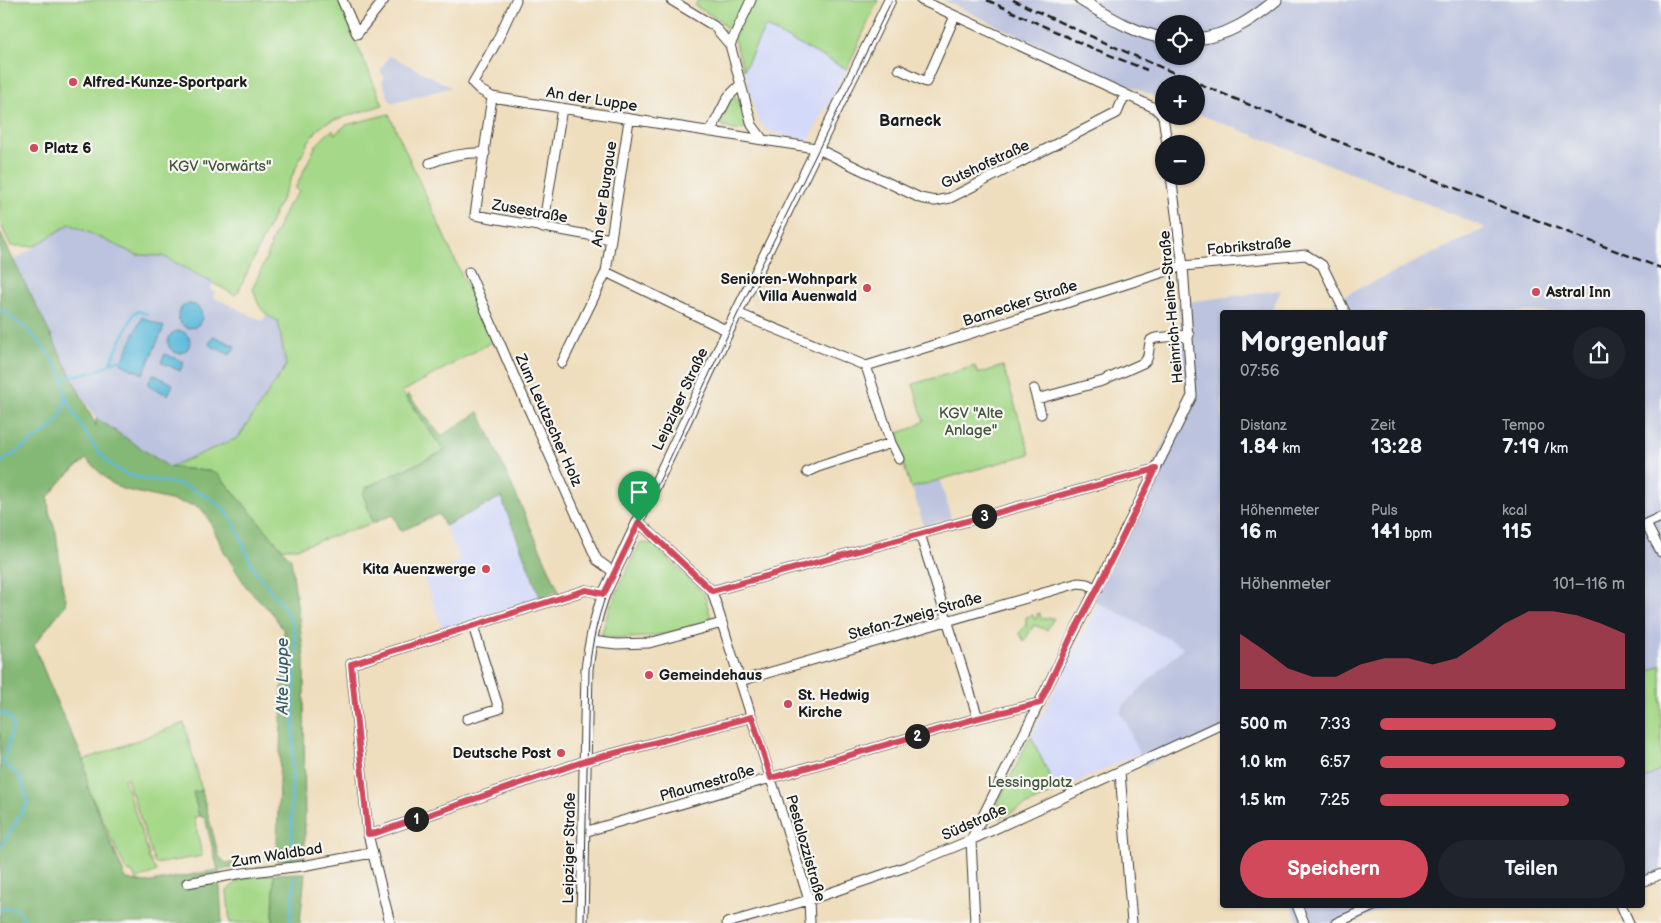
<!DOCTYPE html>
<html lang="de">
<head>
<meta charset="utf-8">
<style>
	body { margin:0; font-family:"Balsamiq Sans",sans-serif; background:#20242c; color:#f1f3f6; height:100vh; display:flex; flex-direction:column; font-size:19px; white-space:nowrap }
	* { box-sizing:border-box; margin:0 }
	p { font-size:16px; color:#9ea1a6 }
	.icon { flex:none; width:28px; height:28px; fill:none; stroke:currentColor; stroke-width:2; stroke-linecap:round; stroke-linejoin:round }
	.map { position:relative; flex:1; overflow:hidden }
	.sheet { position:absolute; left:1220px; top:310px; width:425px; height:598px; display:flex; flex-direction:column; background:#171b24; border-radius:5px; box-shadow:0 1px 4px #0004 }
	.sheet>* { flex:none }
	.controls { position:absolute; left:1155px; top:15px; display:grid; gap:10px }
	.controls a { display:grid; place-items:center; width:50px; height:50px; border-radius:50%; background:#171b24; box-shadow:0 1px 4px #0004; font-size:25px }
	.pin { position:absolute; display:grid; place-items:center; width:42px; height:42px; color:#fff; margin:-51px -21px; border-radius:50% 50% 50% 0; rotate:-45deg; box-shadow:0 0 5px #0007 }
	.pin .icon { rotate:45deg }
	.km { position:absolute; width:25px; height:25px; margin:-12px; border-radius:50%; background:#222; color:#fff; font-size:14px; line-height:25px; text-align:center }
	.round { display:grid; place-items:center; flex:none; width:52px; height:52px; border-radius:26px; background:#20242c }
	.summary { display:flex; align-items:center; justify-content:space-between; height:85px; padding:0 20px }
	h1 { font-size:28px; font-weight:700; line-height:38px }
	.figures { display:grid; grid-template-columns:repeat(3,1fr); gap:8px; height:85px; padding:5px 20px }
	.figures div { display:grid; align-content:center }
	.figures b { font-size:21px; font-weight:700 }
	.figures small { font-size:14px; font-weight:400 }
	.figures p { font-size:14px }
	.chart { height:140px; padding:10px 20px }
	.chart p { display:flex; justify-content:space-between }
	.chart svg { width:100%; height:90px; margin-top:5px; fill:#d1495b; opacity:.7 }
	.button { display:flex; gap:10px; margin-top:auto; padding:10px 20px }
	.button a { flex:1; height:58px; border-radius:30px; background:#d1495b; color:#fff; font-size:20px; font-weight:700; line-height:58px; text-align:center }
	.button a+a { background:#20242c; color:#f1f3f6 }
	ul { padding:0 20px; list-style:none; font-size:16px }
	li { display:grid; grid-template-columns:80px 60px 1fr; align-items:center; height:38px }
	li i { height:12px; border-radius:6px; background:#d1495b }
	.map>svg:first-child { display:block }
</style>
</head>
<body>
<div class="map">
<svg width="1661" height="923" viewBox="0 0 1661 923">
	<rect width="100%" height="100%" fill="#f6f6f2"/>
	<filter id="ink" filterUnits="userSpaceOnUse"><feTurbulence type="fractalNoise" baseFrequency=".02" numOctaves="2"/><feDisplacementMap in="SourceGraphic" scale="10" xChannelSelector="R" yChannelSelector="G"/><feConvolveMatrix kernelMatrix="1 2 1 2 8 2 1 2 1" color-interpolation-filters="sRGB"/></filter>
	<filter id="wash" filterUnits="userSpaceOnUse"><feTurbulence type="fractalNoise" baseFrequency=".0096" numOctaves="4" result="noise"/><feDisplacementMap in="SourceGraphic" scale="20" xChannelSelector="R" yChannelSelector="G"/><feGaussianBlur stdDeviation="1.12" result="paint"/><feColorMatrix in="noise" values="0 0 0 0 0 0 0 0 0 0 0 0 0 0 0 0 0 1.4 0 .05"/><feComposite in="paint" operator="in"/></filter>
	<g filter="url(#wash)">
		<rect width="100%" height="100%" fill="#efdebd"/>
		<path fill="#d3d9f9" d="M 765,27 L 847,69 L 809,140 L 781,135 L 765,129 L 757,117 L 744,70 Z
			M 501,496 L 540,597 L 443,630 L 424,578 L 460,561 L 445,526 Z
			M 1099,603 L 1184,647 L 1123,705 L 1120,713 L 1126,722 L 1140,753 L 1057,791 L 1031,736 Z"/>
		<path fill="#bcc3de" fill-rule="evenodd" d="M 943,0 L 1661,0 L 1661,672 L 1643,680 L 1642,312 L 1339,312 L 1333,301 L 1486,228 L 1384,186 L 1196,113 L 1196,84 L 1164,84 L 1164,100 L 1099,74 ZM 1164,24 L 1196,24 L 1196,56 L 1164,56 Z
			M 389,56 L 395,58 L 451,87 L 394,103 L 390,101 L 382,81 L 384,77 L 380,71 Z
			M 70,224 L 143,256 L 163,256 L 213,283 L 210,289 L 215,292 L 213,297 L 263,321 L 266,315 L 278,321 L 286,366 L 238,438 L 169,467 L 96,418 L 79,391 L 14,260 Z
			M 1281,290 L 1271,312 L 1222,312 L 1222,730 L 1144,766 L 1126,722 L 1120,713 L 1123,705 L 1184,647 L 1091,599 L 1186,396 L 1179,303 Z
			M 940,480 L 951,518 L 924,526 L 912,488 Z
			M 1661,770 L 1661,871 L 1642,879 L 1642,779 Z
			M 1291,905 L 1390,905 L 1352,923 L 1299,923 Z"/>
		<path fill="#a5d888" stroke="#607a52" d="M 0,0 L 338,0 L 383,105 L 328,122 L 318,129 L 308,142 L 238,292 L 235,295 L 163,256 L 137,255 L 70,224 L 35,246 L 11,246 L 0,223 Z
			M 698,0 L 878,0 L 847,69 L 765,27 L 744,70 L 734,39 L 721,21 L 695,6 Z
			M 734,96 C 741,100 751,121 744,128 C 738,133 722,128 720,122 L 730,100 Z
			M 389,114 L 492,342 L 402,392 L 444,451 L 367,487 L 363,494 L 373,523 L 297,548 L 281,548 L 216,472 L 169,467 L 238,438 L 286,366 L 278,321 C 261,313 258,306 253,288 L 271,247 L 270,245 L 288,205 L 298,193 L 299,191 L 295,189 L 316,145 L 327,134 L 333,130 L 334,134 L 336,133 L 346,125 Z
			M 975,366 L 978,374 L 1003,366 L 1030,454 L 911,488 L 894,434 L 913,428 L 924,421 L 913,384 Z
			M 640,543 L 653,544 L 704,594 L 712,621 C 672,633 644,641 601,637 L 609,609 Z
			M 1040,613 L 1041,619 L 1054,618 L 1047,630 L 1034,625 L 1024,641 L 1019,633 L 1026,626 L 1026,617 L 1033,615 L 1034,619 L 1037,619 L 1037,614 Z
			M 1661,665 L 1661,770 L 1643,779 L 1643,674 Z
			M 184,723 L 202,791 L 194,793 L 199,816 L 194,817 L 202,856 L 155,864 L 127,778 L 124,779 L 149,855 L 148,859 L 150,859 L 152,865 L 157,871 L 136,880 L 133,873 L 126,870 L 88,788 L 84,760 Z
			M 1031,736 L 1056,790 L 1055,792 L 999,818 L 994,810 Z
			M 274,874 L 273,923 L 230,923 L 227,891 C 241,875 255,877 274,874 Z"/>
		<path fill="#84b874" stroke="#506a48" d="M 0,233 L 96,426 L 96,418 L 169,467 L 216,472 L 291,559 L 304,656 L 305,858 L 278,861 L 277,843 L 284,631 L 273,614 L 247,588 L 225,553 L 207,516 L 201,509 L 196,506 L 122,489 L 110,482 L 86,459 L 65,477 L 48,497 L 49,512 L 56,532 L 63,590 L 66,598 L 65,605 L 34,645 L 58,705 L 84,760 L 88,788 L 126,879 L 145,883 L 218,870 L 205,818 L 199,816 L 193,792 L 202,791 L 219,857 L 226,863 L 249,861 L 250,865 L 219,870 L 222,923 L 0,923 Z
			M 408,394 L 441,436 L 479,412 L 559,591 L 540,597 L 501,497 L 445,526 L 439,514 L 401,531 L 393,515 L 373,523 L 363,494 L 367,487 L 444,451 L 406,397 Z
			M 305,873 L 300,923 L 273,923 L 274,874 Z"/>
		<path fill="#5cbada" stroke="#3c6b7b" d="M178 316a12 12 0 1 1 24 0a12 12 0 1 1-24 0Z
			M 142,317 L 164,327 L 143,374 L 121,364 Z
			M168 342a11 11 0 1 1 22 0a11 11 0 1 1-22 0Z
			M 213,336 L 235,346 L 230,355 L 209,345 Z
			M 165,354 L 184,362 L 180,371 L 161,362 Z
			M 153,374 L 173,384 L 168,395 L 148,385 Z"/>
		<g fill="none" stroke-linecap="round" stroke-linejoin="round">
			<path stroke="#5cbada" stroke-width="2.5" d="M 0,309 C 34,332 90,383 53,427 L 0,463
				M 110,363 L 134,313 L 138,311 L 147,314
				M 62,378 C 75,375 89,374 101,369 C 110,366 112,358 123,361
				M 67,399 C 79,423 98,461 124,473 C 143,482 165,479 184,486 C 196,490 210,498 220,506 C 241,522 242,553 257,573 C 278,602 294,609 296,648 L 291,806 L 293,856
				M 0,713 L 8,715 L 13,725 L 3,764 L 19,775 L 28,802 L 0,848
				M 0,909 L 17,908 L 26,923
				M 290,923 L 295,876"/>
		</g>
	</g>
	<g filter="url(#ink)">
		<g fill="none" stroke-linecap="round" stroke-linejoin="round">
			<defs>
				<path id="street" d="M 342,0 L 357,34 L 384,0
					M 516,0 L 497,41 L 473,83 L 480,90 L 492,97 L 763,140
					M 671,0 L 714,26 L 730,45 L 752,125 L 763,140 L 816,148 L 920,198 L 935,201 L 950,198 L 1117,113 L 1125,94
					M 921,0 L 1155,108 L 1163,116 L 1167,144
					M 730,45 L 751,0
					M 899,69 L 926,82 L 955,16
					M 492,97 L 475,215 L 611,239
					M 710,132 L 728,97 L 740,85
					M 430,163 C 448,156 465,152 485,153
					M 543,228 L 562,108
					M 469,272 L 517,383 L 597,560 L 615,573
					M 606,272 L 728,331
					M 737,313 L 866,366 L 934,345 L 1183,266 L 1306,255 L 1322,265 L 1345,312
					M 562,363 L 606,272 L 629,120
					M 866,366 L 891,443 L 899,459
					M 1034,389 L 1041,414
					M 1037,399 L 1103,381 L 1143,363 C 1151,358 1147,349 1151,340 L 1155,338 L 1189,335
					M 807,472 L 818,467 L 891,443
					M 639,522 L 712,591 L 809,900 L 810,923
					M 1646,524 L 1661,552
					M 1643,525 L 1661,517
					M 920,534 L 978,718
					M 712,591 L 1156,469
					M 591,641 L 617,644 L 649,643 L 722,623
					M 740,681 L 1078,583 L 1087,584 L 1097,589
					M 467,719 L 499,709 L 473,626
					M 1120,772 L 1132,923
					M 584,832 L 978,718 L 1040,703
					M 368,834 L 376,833 L 585,761 L 752,717
					M 1642,882 L 1661,874
					M 187,883 L 243,873 L 302,866 L 372,853
					M 1297,905 L 1304,923
					M 1621,905 L 1629,923
					M 390,923 L 368,834 L 351,664 L 586,590 L 604,594
					M 727,923 L 809,900 L 908,866 L 971,840 L 1222,724
					M 975,923 L 971,840 L 1192,396 L 1183,266 L 1171,176
					M 1336,923 L 1376,905"/>
				<path id="secondary" d="M 1081,0 C 1108,16 1133,33 1164,38
					M 1196,39 C 1228,36 1252,20 1276,0
					M 582,923 L 587,669 C 590,643 595,619 604,594 L 728,331 L 890,0"/>
			</defs>
			<use href="#street" stroke="#3c3934" stroke-width="11"/>
			<use href="#secondary" stroke="#3c3934" stroke-width="13"/>
			<use href="#street" stroke="#fff" stroke-width="9"/>
			<use href="#secondary" stroke="#fff" stroke-width="11"/>
			<path stroke="#1c1c1c" stroke-width="1" d="M 584,923 L 589,670 C 592,643 597,620 606,595 L 738,313 L 892,0"/>
			<path stroke="#1c1c1c" stroke-width="2.5" stroke-dasharray="8 4" stroke-linecap="butt" d="M 987,0 L 1087,46 L 1147,70
				M 1013,0 C 1134,58 1258,109 1382,159 C 1475,196 1568,233 1661,268"/>
		</g>
	</g>
	<g fill="none" stroke-linecap="round" stroke-linejoin="round" filter="url(#ink)">
		<defs>
			<path id="route" d="M 1156,469 L 1097,589 L 1071,637 L 1040,703 L 978,718 L 771,778 L 752,717 L 585,761 L 376,833 L 368,834 L 351,664 L 586,590 L 604,594 L 639,522 L 712,591 Z"/>
		</defs>
		<use href="#route" stroke="#fff" stroke-width="10"/>
		<use href="#route" stroke="#d1495b" stroke-width="6"/>
	</g>
	<g fill="#d1495b" stroke="#f6f6f2" stroke-width="2">
		<circle cx="73" cy="82" r="5"/>
		<circle cx="34" cy="148" r="5"/>
		<circle cx="867" cy="288" r="5"/>
		<circle cx="1536" cy="292" r="5"/>
		<circle cx="486" cy="569" r="5"/>
		<circle cx="649" cy="675" r="5"/>
		<circle cx="788" cy="704" r="5"/>
		<circle cx="561" cy="753" r="5"/>
	</g>
	<g text-anchor="middle" stroke-width="4.5" stroke-linejoin="round" paint-order="stroke">
		<g font-size="15" font-weight="bold" fill="#1c1c1c" stroke="#f6f6f2" text-anchor="start">
			<text x="83" y="87">Alfred-Kunze-Sportpark</text>
			<text x="44" y="153">Platz 6</text>
			<text x="857" y="284" text-anchor="end">Senioren-Wohnpark<tspan x="857" dy="17">Villa Auenwald</tspan></text>
			<text x="1546" y="297">Astral Inn</text>
			<text x="476" y="574" text-anchor="end">Kita Auenzwerge</text>
			<text x="659" y="680">Gemeindehaus</text>
			<text x="798" y="700">St. Hedwig<tspan x="798" dy="17">Kirche</tspan></text>
			<text x="551" y="758" text-anchor="end">Deutsche Post</text>
		</g>
		<g font-size="15" fill="#1c1c1c" stroke="#f6f6f2">
			<text transform="translate(592 99) rotate(9)" y="5">An der Luppe</text>
			<text transform="translate(985 164) rotate(-25)" y="5">Gutshofstraße</text>
			<text transform="translate(604 194) rotate(-82)" y="5">An der Burgaue</text>
			<text transform="translate(530 211) rotate(10)" y="5">Zusestraße</text>
			<text transform="translate(1249 246) rotate(-5)" y="5">Fabrikstraße</text>
			<text transform="translate(1020 303) rotate(-18)" y="5">Barnecker Straße</text>
			<text transform="translate(1171 307) rotate(-95)" y="5">Heinrich-Heine-Straße</text>
			<text transform="translate(680 399) rotate(-65)" y="5">Leipziger Straße</text>
			<text transform="translate(549 420) rotate(66)" y="5">Zum Leutzscher Holz</text>
			<text transform="translate(915 616) rotate(-16)" y="5">Stefan-Zweig-Straße</text>
			<text transform="translate(707 783) rotate(-16)" y="5">Pflaumestraße</text>
			<text transform="translate(974 822) rotate(-24)" y="5">Südstraße</text>
			<text transform="translate(569 848) rotate(-89)" y="5">Leipziger Straße</text>
			<text transform="translate(806 848) rotate(74)" y="5">Pestalozzistraße</text>
			<text transform="translate(277 855) rotate(-9)" y="5">Zum Waldbad</text>
		</g>
		<g font-size="15" fill="#45543c" stroke="#f6f6f2">
			<text x="220" y="171">KGV "Vorwärts"</text>
			<text x="971" y="418">KGV "Alte<tspan x="971" dy="17">Anlage"</tspan></text>
			<text x="1030" y="787">Lessingplatz</text>
		</g>
		<g font-size="16" font-weight="bold" fill="#1c1c1c" stroke="#f6f6f2">
			<text x="910" y="126">Barneck</text>
		</g>
		<g font-size="16" font-style="italic" fill="#365b68" stroke="#f6f6f2">
			<text transform="translate(282 676) rotate(-90)" y="6">Alte Luppe</text>
		</g>
	</g>
</svg>
<div class="controls">
<a><svg class="icon" aria-label="locate" viewBox="0 0 24 24"><circle cx="12" cy="12" r="6"/><path d="M12 2v4M12 18v4M2 12h4M18 12h4"/></svg></a>
<a>+</a>
<a>−</a>
</div>
<div class="pin" style="left:639px;top:522px;background:#1e9e55"><svg class="icon" aria-label="arrive" viewBox="0 0 24 24"><path d="M6 21V4h12l-3 4 3 4H6"/></svg></div>
<b class="km" style="left:416px;top:819px">1</b>
<b class="km" style="left:917px;top:736px">2</b>
<b class="km" style="left:984px;top:516px">3</b>
<section class="sheet">
<div class="summary"><div><h1>Morgenlauf</h1><p>07:56</p></div><a class="round"><svg class="icon" aria-label="share" viewBox="0 0 24 24"><path d="M12 15V3M7 8l5-5 5 5M5 13v7h14v-7"/></svg></a></div>
<div class="figures">
<div><p>Distanz</p><b>1.84<small> km</small></b></div>
<div><p>Zeit</p><b>13:28</b></div>
<div><p>Tempo</p><b>7:19<small> /km</small></b></div>
</div>
<div class="figures">
<div><p>Höhenmeter</p><b>16<small> m</small></b></div>
<div><p>Puls</p><b>141<small> bpm</small></b></div>
<div><p>kcal</p><b>115</b></div>
</div>
<div class="chart"><p><span>Höhenmeter</span>101–116 m</p>
<svg viewBox="0 0 160 44" preserveAspectRatio="none"><path d="M0 44V17L10 25L20 34L30 38L40 38L50 32L60 29L70 29L80 32L90 29L100 21L110 12L120 6L130 6L140 8L150 12L160 17V44z"/></svg>
</div>
<ul>
<li><b>500 m</b>7:33<i style="width:72%"></i></li>
<li><b>1.0 km</b>6:57<i style="width:100%"></i></li>
<li><b>1.5 km</b>7:25<i style="width:77%"></i></li>
</ul>
<div class="button"><a>Speichern</a><a>Teilen</a></div>
</section>
</div>
</body>
</html>
